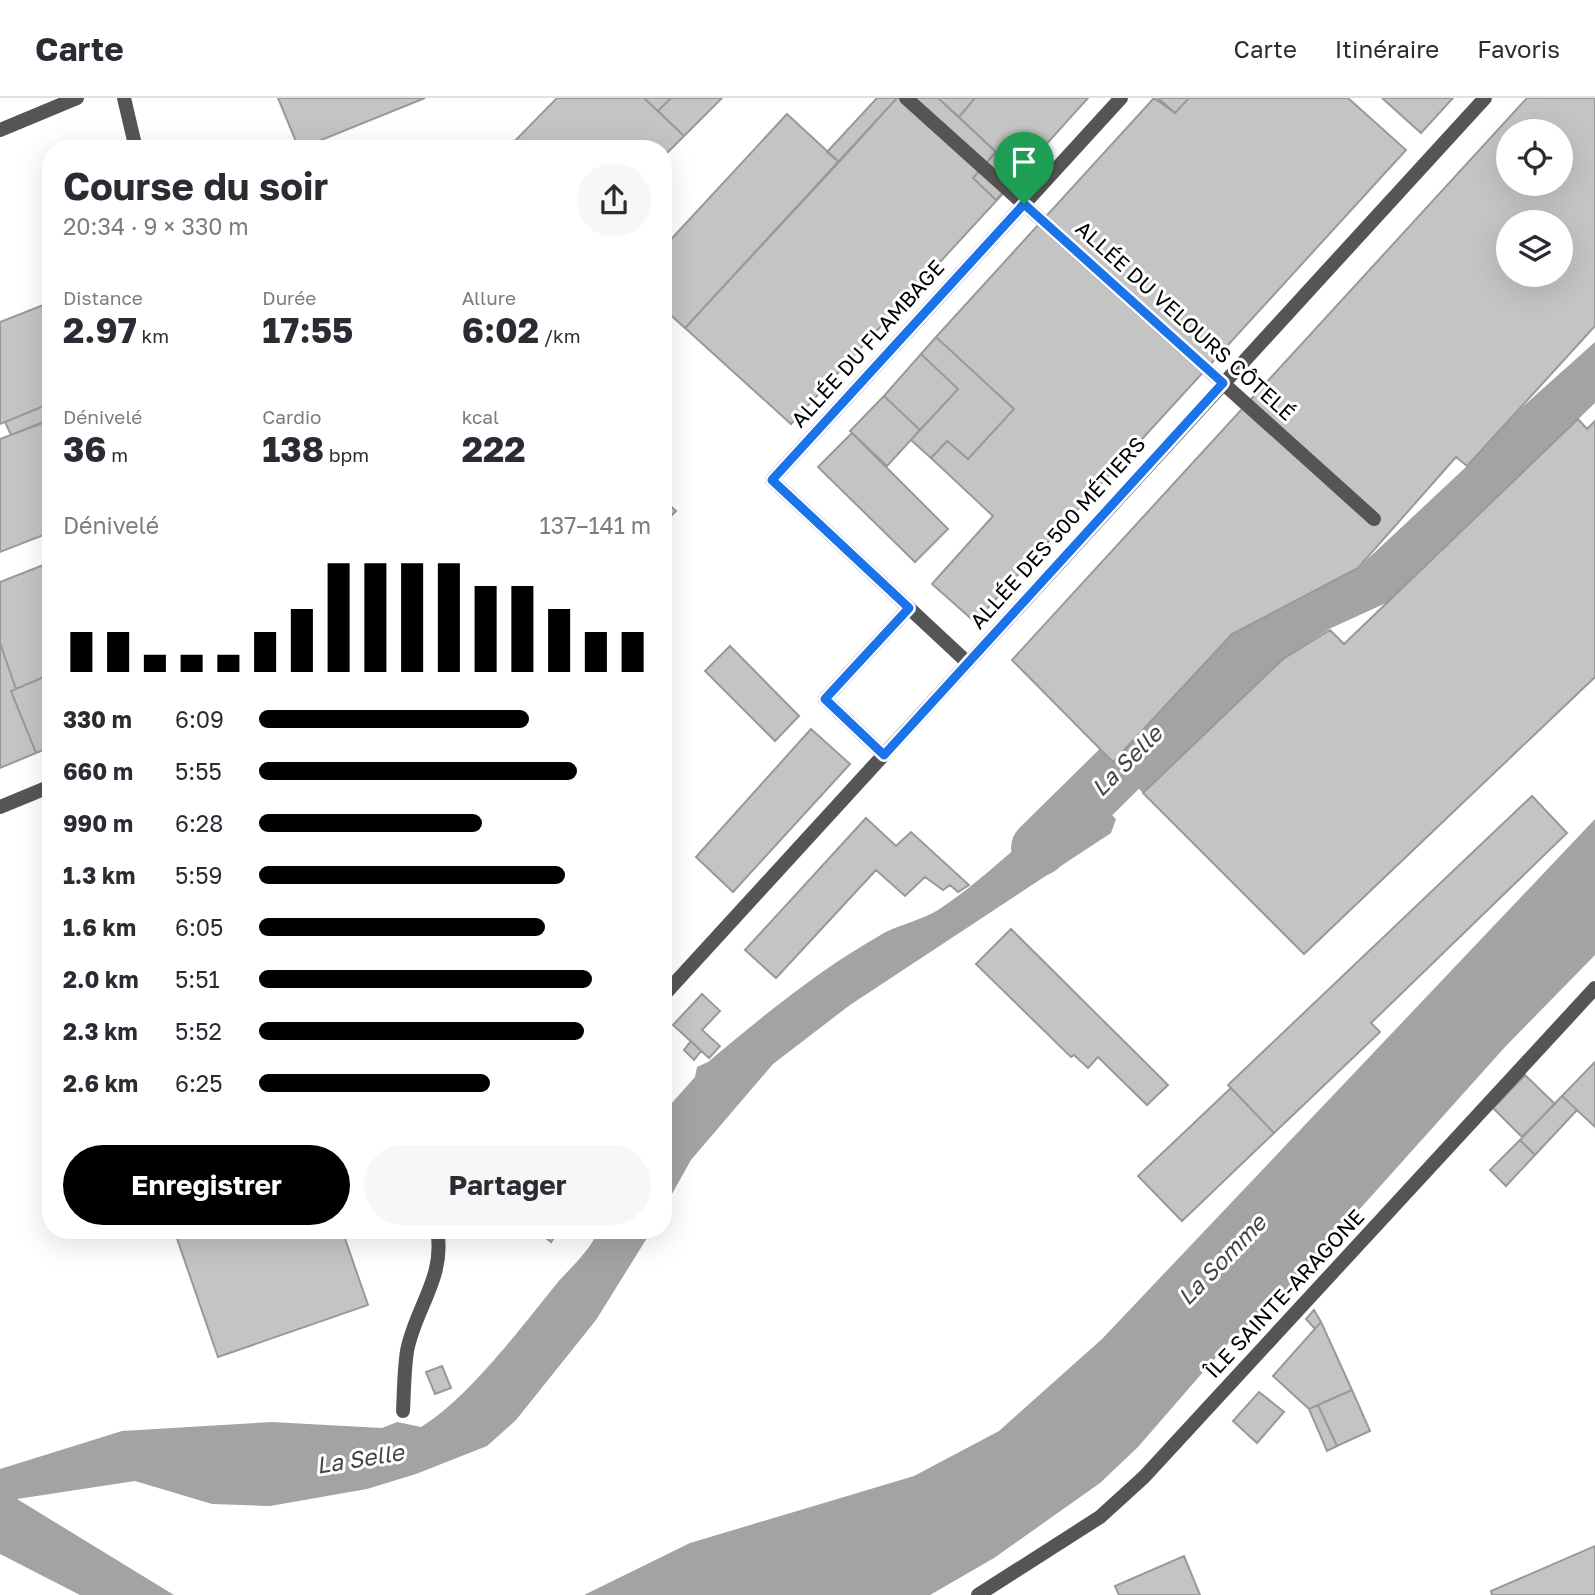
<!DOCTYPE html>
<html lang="fr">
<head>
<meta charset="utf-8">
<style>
	body { margin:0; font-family:"Golos Text",sans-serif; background:#f7f7f7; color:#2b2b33; height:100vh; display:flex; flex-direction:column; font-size:26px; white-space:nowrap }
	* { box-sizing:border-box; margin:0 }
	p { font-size:23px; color:#7c7c81 }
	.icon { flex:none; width:38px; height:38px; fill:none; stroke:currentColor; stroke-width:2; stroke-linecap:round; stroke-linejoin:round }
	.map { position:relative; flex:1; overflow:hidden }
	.side { position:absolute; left:42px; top:42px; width:630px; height:1099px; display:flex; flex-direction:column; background:#fff; border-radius:28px; box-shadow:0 7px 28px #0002 }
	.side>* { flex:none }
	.tools { position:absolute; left:1496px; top:21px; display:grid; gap:14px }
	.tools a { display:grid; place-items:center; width:77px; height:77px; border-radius:50%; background:#fff; box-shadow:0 7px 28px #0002; font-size:35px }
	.pin { position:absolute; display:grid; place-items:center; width:60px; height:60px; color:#fff; margin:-72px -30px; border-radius:50% 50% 50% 0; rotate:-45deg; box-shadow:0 0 7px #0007 }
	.pin .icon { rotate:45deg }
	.round { display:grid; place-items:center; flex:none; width:74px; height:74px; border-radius:37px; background:#f7f7f7 }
	.overview { display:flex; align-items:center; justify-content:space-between; height:119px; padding:0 21px }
	h1 { font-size:38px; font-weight:700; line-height:52px }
	.figures { display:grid; grid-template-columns:repeat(3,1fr); gap:10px; height:119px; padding:7px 21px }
	.figures div { display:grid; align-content:center }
	.figures b { font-size:35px; font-weight:700 }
	.figures small { font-size:19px; font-weight:400 }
	.figures p { font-size:19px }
	.chart { height:196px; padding:14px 21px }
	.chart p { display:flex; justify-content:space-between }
	.chart svg { width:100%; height:126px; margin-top:7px; stroke:#000; stroke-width:6 }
	.button { display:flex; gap:14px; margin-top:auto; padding:14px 21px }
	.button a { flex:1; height:80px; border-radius:42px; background:#000; color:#fff; font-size:28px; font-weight:700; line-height:80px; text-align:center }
	.button a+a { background:#f7f7f7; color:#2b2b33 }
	ul { padding:0 21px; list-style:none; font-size:23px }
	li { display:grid; grid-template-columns:112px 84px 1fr; align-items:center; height:52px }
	li i { height:18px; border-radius:9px; background:#000 }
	header { display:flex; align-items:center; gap:42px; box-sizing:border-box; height:98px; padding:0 35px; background:#fff; border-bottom:2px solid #e1e1e2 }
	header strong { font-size:33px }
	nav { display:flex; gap:38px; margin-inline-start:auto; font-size:24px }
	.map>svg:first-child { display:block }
</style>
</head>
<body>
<header>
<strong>Carte</strong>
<nav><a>Carte</a><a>Itinéraire</a><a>Favoris</a></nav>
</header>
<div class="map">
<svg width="1595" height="1497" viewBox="0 0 1595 1497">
	<rect width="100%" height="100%" fill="#fff"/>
	<path fill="#a3a3a3" d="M 1595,244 L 1595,305 L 1386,505 L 1329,531 L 1282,562 L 1143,695 L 1112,664 L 1233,535 L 1358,470 L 1467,368 L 1519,312 Z
		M 1089,694 L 1116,721 L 1111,735 L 850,907 L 773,966 L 691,1062 L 663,1112 L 663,1015 L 695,979 L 697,969 L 708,964 C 764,917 820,871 884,835 C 901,826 922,822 938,812 C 992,777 1034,727 1089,694 Z
		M 1595,721 L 1595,857 L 1505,949 L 1289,1190 L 1230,1243 L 1138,1349 L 1100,1385 L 994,1460 L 930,1497 L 584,1497 L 690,1445 L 914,1378 L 999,1333 L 1102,1241 Z
		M 598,1132 L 652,1132 L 596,1222 L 516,1322 L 487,1348 L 416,1376 L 367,1391 L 270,1408 L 212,1406 L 135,1383 L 17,1401 L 174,1497 L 80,1497 L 0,1456 L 0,1371 L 122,1333 L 271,1324 L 382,1330 L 397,1324 L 421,1329 C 467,1302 523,1227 558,1184 C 571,1169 592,1151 598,1132 Z"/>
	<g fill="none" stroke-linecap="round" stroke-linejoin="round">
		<path stroke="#a3a3a3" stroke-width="56" d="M 1039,750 L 1173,618"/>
	</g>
	<path fill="#c4c4c4" stroke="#999" stroke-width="2" fill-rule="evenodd" d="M 278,0 L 425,0 L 299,51 Z
		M 557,0 L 644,0 L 684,38 L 663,59 L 663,51 L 507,51 Z
		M 644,0 L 671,0 L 658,13 Z
		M 671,0 L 722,0 L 684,38 L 658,13 Z
		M 877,0 L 897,0 L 839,64 L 827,54 Z
		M 897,0 L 938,0 L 996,54 L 973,80 L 996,102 L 1020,77 L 791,326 L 685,230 Z
		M 938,0 L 975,0 L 959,19 Z
		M 975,0 L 1088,0 L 996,102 L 973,80 L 996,54 L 959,19 Z
		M 1154,0 L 1175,15 L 1189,0 L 1348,0 L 1406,52 L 975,524 L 932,486 L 993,418 L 931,360 L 947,343 L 968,361 L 1014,311 L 936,239 Z
		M 1158,0 L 1189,0 L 1175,15 Z
		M 1382,0 L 1453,0 L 1421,35 Z
		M 1527,0 L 1595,0 L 1595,228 L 1467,368 L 1456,359 L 1358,470 L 1232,536 L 1113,664 L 1012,562 ZM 1508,33 L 1561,33 L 1561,86 L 1508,86 ZM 1508,124 L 1561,124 L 1561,177 L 1508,177 Z
		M 787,16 L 839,64 L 685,230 L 663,210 L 663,150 Z
		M 51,204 L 51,305 L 0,326 L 0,224 Z
		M 936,239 L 1014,311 L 968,361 L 947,343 L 931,360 L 911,342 L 958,291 L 921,256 Z
		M 921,256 L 958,291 L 920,332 L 884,298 Z
		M 884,298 L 920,332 L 887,368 L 850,333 Z
		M 51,305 L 51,321 L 11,337 L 5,324 Z
		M 1578,321 L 1587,331 L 1595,323 L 1595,579 L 1304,856 L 1143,695 L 1283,561 L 1330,532 L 1344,546 Z
		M 45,324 L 51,340 L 51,434 L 0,454 L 0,341 Z
		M 852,335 L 948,431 L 915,464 L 818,369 Z
		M 663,401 L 676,413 L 663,426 Z
		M 51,464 L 51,576 L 16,591 L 0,545 L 0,484 Z
		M 0,545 L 16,591 L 11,593 L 36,655 L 0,670 Z
		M 730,548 L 799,618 L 775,643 L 705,573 Z
		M 51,576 L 51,649 L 36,655 L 11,593 Z
		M 811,631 L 850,666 L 733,794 L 696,759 Z
		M 1532,698 L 1567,735 L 1371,925 L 1380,934 L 1274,1035 L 1228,987 Z
		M 866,720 L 896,748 L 911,734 L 969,787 L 958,794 L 950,787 L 943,792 L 925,779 L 905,798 L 876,772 L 776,880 L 745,852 Z
		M 1011,831 L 1168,987 L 1147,1007 L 1098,959 L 1088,970 L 1074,957 L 1071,959 L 976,866 Z
		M 702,896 L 720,913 L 702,932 L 720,948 L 709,960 L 673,927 Z
		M 691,943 L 701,953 L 694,962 L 684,952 Z
		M 1595,964 L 1595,1029 L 1562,998 Z
		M 1525,977 L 1555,1006 L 1522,1039 L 1493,1010 Z
		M 1231,990 L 1274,1035 L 1182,1123 L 1138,1078 Z
		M 1562,998 L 1577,1012 L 1535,1057 L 1520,1042 Z
		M 1520,1042 L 1535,1057 L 1506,1088 L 1490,1072 Z
		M 174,1132 L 342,1132 L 368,1207 L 218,1259 Z
		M 536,1132 L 559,1132 L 551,1144 Z
		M 1314,1212 L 1321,1224 L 1315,1231 L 1306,1221 Z
		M 1321,1224 L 1352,1292 L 1309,1311 L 1273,1278 Z
		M 442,1268 L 451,1290 L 435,1296 L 426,1274 Z
		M 1352,1292 L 1370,1333 L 1337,1348 L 1318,1307 Z
		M 1259,1294 L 1284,1314 L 1257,1345 L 1233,1323 Z
		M 1318,1307 L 1337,1348 L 1327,1353 L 1309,1311 Z
		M 1595,1448 L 1595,1497 L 1492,1497 L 1491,1493 Z
		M 1184,1458 L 1200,1497 L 1119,1497 L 1115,1488 Z"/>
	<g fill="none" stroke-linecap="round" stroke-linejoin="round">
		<path stroke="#555" stroke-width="14" d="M 906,0 L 1374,421
			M 909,510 L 772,382 L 1121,0
			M 663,898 L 1485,0"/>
		<path stroke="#555" stroke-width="14" d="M 124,0 L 136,51
			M 0,32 L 77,0
			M 884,657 L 825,601 L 909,510 L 968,565
			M 0,709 L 51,688
			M 403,1313 C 404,1294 404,1273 407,1253 C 415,1210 446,1179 437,1132
			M 978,1497 L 1100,1419 L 1144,1379 L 1595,890"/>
	</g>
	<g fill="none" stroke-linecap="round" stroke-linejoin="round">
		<defs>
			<path id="route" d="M 1024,106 L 1223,285 L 884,657 L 825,601 L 909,510 L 772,382 Z"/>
		</defs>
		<use href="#route" stroke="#fff" stroke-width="14"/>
		<use href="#route" stroke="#1a73e8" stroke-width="9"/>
	</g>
	<g text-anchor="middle" stroke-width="6" stroke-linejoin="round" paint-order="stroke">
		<g font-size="21" fill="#000" stroke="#fff">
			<text transform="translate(1185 223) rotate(42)" y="7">ALLÉE DU VELOURS CÔTELÉ</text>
			<text transform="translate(868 246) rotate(-48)" y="7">ALLÉE DU FLAMBAGE</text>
			<text transform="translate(1058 435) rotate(-48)" y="7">ALLÉE DES 500 MÉTIERS</text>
			<text transform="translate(1285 1196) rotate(-47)" y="7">ÎLE SAINTE-ARAGONE</text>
		</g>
		<g font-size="23" font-style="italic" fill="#444" stroke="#fff">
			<text transform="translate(1127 663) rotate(-45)" y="8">La Selle</text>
			<text transform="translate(1222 1162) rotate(-46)" y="8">La Somme</text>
			<text transform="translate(360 1361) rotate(-9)" y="8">La Selle</text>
		</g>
	</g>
</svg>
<div class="tools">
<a><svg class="icon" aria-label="locate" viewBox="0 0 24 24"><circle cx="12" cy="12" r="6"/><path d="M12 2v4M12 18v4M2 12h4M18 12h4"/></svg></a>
<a><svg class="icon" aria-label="layers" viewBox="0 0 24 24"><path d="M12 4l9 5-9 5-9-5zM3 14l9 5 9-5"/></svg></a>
</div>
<div class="pin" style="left:1024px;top:106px;background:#1e9e55"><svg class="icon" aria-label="arrive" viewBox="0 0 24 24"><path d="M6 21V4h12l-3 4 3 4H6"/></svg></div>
<section class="side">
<div class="overview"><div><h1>Course du soir</h1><p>20:34 · 9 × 330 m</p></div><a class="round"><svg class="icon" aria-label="share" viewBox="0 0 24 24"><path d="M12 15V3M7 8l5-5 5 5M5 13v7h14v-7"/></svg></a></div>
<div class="figures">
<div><p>Distance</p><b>2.97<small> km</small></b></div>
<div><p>Durée</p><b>17:55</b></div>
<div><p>Allure</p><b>6:02<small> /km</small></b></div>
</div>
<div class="figures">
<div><p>Dénivelé</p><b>36<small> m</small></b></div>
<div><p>Cardio</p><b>138<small> bpm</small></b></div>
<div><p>kcal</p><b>222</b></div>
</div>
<div class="chart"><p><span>Dénivelé</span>137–141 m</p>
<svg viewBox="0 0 160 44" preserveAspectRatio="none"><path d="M5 44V30M15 44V30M25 44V38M35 44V38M45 44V38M55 44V30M65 44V22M75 44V6M85 44V6M95 44V6M105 44V6M115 44V14M125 44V14M135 44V22M145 44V30M155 44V30"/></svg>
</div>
<ul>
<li><b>330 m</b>6:09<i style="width:69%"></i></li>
<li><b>660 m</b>5:55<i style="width:81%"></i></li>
<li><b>990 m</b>6:28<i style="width:57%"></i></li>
<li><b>1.3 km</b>5:59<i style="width:78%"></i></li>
<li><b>1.6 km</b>6:05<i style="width:73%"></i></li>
<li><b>2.0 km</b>5:51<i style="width:85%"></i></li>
<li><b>2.3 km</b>5:52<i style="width:83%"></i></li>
<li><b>2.6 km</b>6:25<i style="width:59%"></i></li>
</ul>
<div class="button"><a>Enregistrer</a><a>Partager</a></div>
</section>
</div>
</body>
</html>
